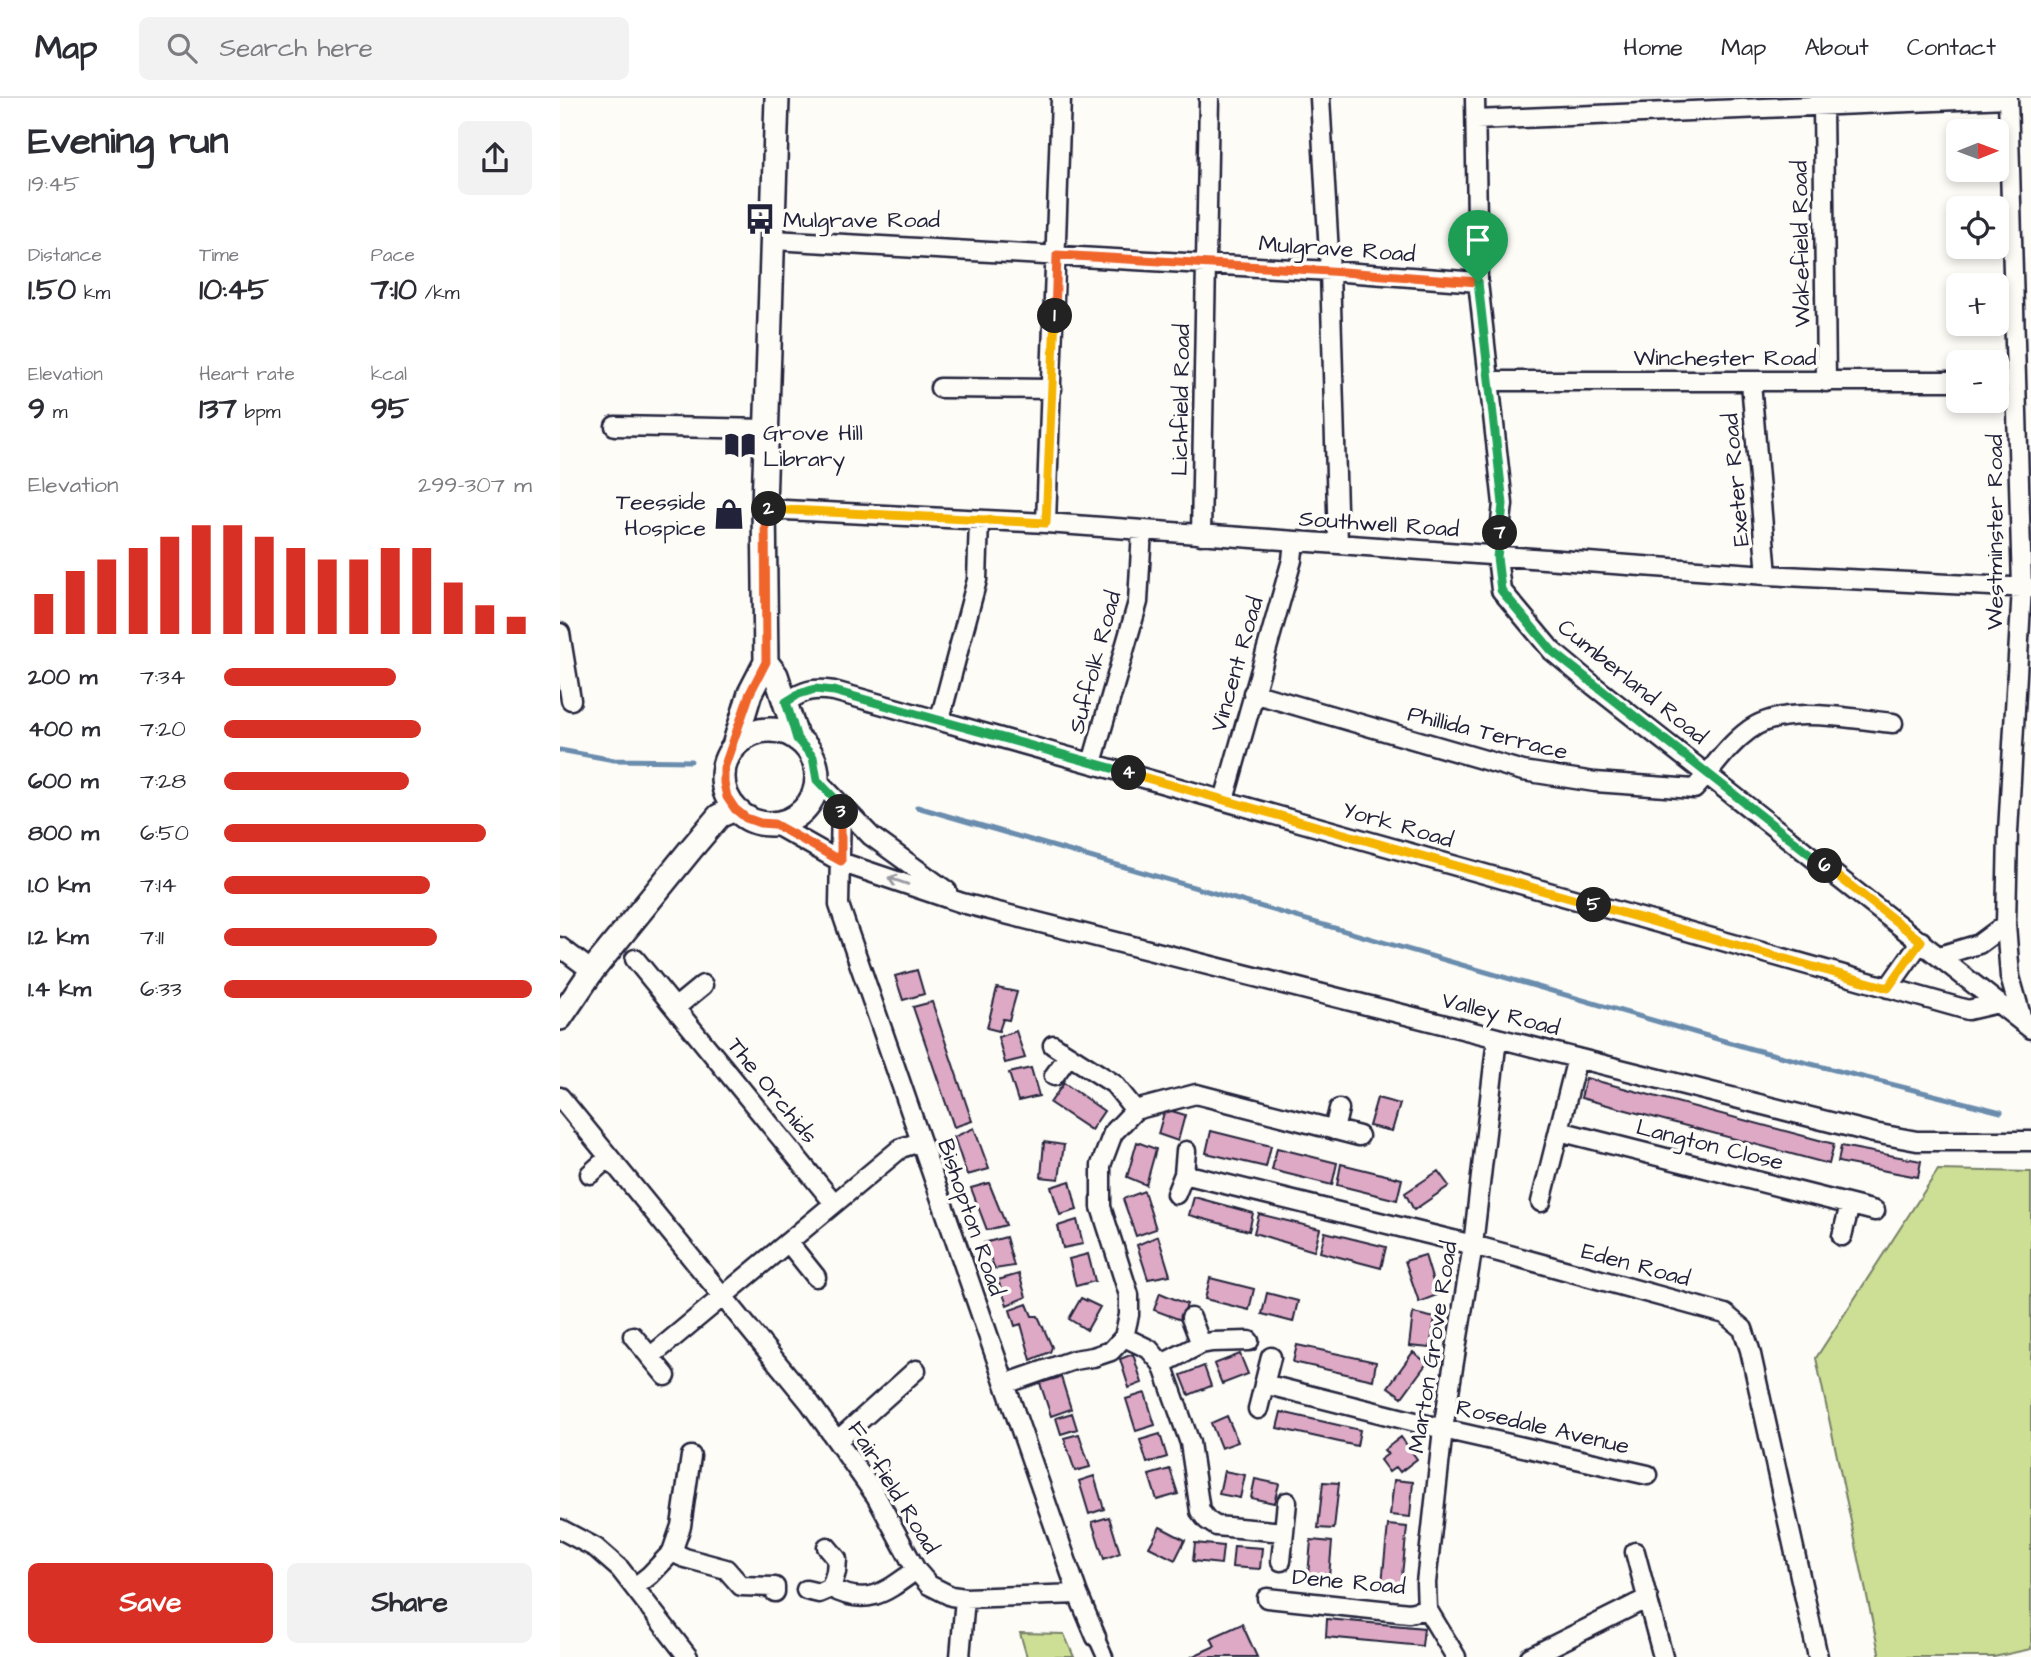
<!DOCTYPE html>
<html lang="en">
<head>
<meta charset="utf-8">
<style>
	body { margin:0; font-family:"Architects Daughter",sans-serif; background:#f2f2f3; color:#2b2b33; height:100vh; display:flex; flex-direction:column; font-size:26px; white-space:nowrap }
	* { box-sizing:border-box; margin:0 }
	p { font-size:23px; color:#7c7c81 }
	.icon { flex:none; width:38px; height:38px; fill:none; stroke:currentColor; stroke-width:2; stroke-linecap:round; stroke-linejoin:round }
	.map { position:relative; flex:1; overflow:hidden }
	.side { display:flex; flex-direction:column; background:#fff; width:560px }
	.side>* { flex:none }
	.needle { width:46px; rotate:89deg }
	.buttons { position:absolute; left:1386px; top:21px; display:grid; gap:14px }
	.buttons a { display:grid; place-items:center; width:63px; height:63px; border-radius:10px; background:#fff; box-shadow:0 4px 10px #0003; font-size:35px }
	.pin { position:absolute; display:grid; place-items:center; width:60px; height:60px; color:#fff; margin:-72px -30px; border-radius:50% 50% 50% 0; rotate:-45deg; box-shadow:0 0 7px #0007 }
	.pin .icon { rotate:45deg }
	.km { position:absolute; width:35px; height:35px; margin:-18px; border-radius:50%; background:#222; color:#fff; font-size:19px; line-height:35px; text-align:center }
	.round { display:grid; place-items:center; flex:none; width:74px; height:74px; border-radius:10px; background:#f2f2f3 }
	.headline { display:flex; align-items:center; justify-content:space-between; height:119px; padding:0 28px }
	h1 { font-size:38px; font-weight:700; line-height:52px }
	.figures { display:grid; grid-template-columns:repeat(3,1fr); gap:10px; height:119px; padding:7px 28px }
	.figures div { display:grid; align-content:center }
	.figures b { font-size:30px; font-weight:700 }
	.figures small { font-size:19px; font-weight:400 }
	.figures p { font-size:19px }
	.chart { height:196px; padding:14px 28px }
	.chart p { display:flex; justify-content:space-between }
	.chart svg { width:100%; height:126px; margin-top:7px; stroke:#d93025; stroke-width:6 }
	.primary-button { display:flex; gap:14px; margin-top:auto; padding:14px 28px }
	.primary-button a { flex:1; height:80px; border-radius:10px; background:#d93025; color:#fff; font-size:28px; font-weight:700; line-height:80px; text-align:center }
	.primary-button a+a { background:#f2f2f3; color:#2b2b33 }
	ul { padding:0 28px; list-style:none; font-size:23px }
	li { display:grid; grid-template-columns:112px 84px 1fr; align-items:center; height:52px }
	li i { height:18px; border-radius:9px; background:#d93025 }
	header { display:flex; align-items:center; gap:42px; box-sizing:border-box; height:98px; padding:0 35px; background:#fff; border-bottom:2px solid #e1e1e2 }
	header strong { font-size:33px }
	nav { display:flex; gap:38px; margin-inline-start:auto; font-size:24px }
	.search { width:490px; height:63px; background:#f2f2f3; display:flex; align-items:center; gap:18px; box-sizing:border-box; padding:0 24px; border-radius:10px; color:#7c7c81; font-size:26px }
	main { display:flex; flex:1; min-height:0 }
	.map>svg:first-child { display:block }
</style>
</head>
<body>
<header>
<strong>Map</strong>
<div class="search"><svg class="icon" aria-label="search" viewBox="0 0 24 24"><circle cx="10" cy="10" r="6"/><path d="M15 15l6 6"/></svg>Search here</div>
<nav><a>Home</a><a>Map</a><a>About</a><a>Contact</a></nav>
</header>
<main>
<section class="side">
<div class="headline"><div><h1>Evening run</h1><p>19:45</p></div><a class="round"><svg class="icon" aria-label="share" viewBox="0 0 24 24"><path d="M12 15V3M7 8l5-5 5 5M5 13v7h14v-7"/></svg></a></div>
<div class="figures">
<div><p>Distance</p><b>1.50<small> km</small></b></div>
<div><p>Time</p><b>10:45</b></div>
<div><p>Pace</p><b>7:10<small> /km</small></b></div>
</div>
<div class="figures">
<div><p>Elevation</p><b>9<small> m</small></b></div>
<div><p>Heart rate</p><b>137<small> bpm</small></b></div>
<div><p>kcal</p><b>95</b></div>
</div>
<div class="chart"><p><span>Elevation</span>299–307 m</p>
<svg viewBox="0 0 160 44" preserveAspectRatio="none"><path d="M5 44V30M15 44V22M25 44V18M35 44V14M45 44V10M55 44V6M65 44V6M75 44V10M85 44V14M95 44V18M105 44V18M115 44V14M125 44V14M135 44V26M145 44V34M155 44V38"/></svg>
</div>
<ul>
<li><b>200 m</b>7:34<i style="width:56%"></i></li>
<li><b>400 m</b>7:20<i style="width:64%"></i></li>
<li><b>600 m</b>7:28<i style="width:60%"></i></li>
<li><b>800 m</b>6:50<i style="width:85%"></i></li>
<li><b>1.0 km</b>7:14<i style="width:67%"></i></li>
<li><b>1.2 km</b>7:11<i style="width:69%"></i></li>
<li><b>1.4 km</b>6:33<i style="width:100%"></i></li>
</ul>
<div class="primary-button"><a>Save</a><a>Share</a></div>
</section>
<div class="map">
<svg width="1471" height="1559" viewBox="0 0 1471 1559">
	<rect width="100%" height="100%" fill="#fdfcf7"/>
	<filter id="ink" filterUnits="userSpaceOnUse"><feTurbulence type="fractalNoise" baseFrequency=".0143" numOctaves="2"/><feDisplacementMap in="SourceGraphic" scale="14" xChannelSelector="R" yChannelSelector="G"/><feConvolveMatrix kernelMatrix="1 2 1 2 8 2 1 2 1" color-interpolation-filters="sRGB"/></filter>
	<g filter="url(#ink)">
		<path fill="#ccdf94" stroke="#778068" stroke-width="2" d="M 1378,1072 L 1471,1074 L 1471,1551 L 1434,1559 L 1320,1559 L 1256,1260 Z
			M 460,1535 L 504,1536 L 514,1559 L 467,1559 Z"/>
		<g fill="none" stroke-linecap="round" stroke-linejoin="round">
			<path stroke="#6a8cad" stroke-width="5" d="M 0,652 L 54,662 L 131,663
				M 357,709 L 1192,951 L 1441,1014"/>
		</g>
		<path fill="#dda9c4" stroke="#22223b" stroke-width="2" d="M 357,872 L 364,896 L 343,902 L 335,878 Z
			M 437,890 L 457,894 L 449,922 L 443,921 L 439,933 L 427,930 Z
			M 372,904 L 412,1023 L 394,1029 L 353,909 Z
			M 456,933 L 465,960 L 445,965 L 438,939 Z
			M 471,970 L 479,998 L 458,1003 L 449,975 Z
			M 1026,980 L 1274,1046 L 1269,1066 L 1021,1000 Z
			M 504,985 L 544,1013 L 531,1032 L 490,1005 Z
			M 817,1000 L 840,1006 L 832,1033 L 809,1028 Z
			M 605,1011 L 625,1017 L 618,1043 L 598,1036 Z
			M 414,1030 L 429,1071 L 407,1077 L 394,1039 Z
			M 651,1033 L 711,1048 L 706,1069 L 646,1055 Z
			M 484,1044 L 504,1047 L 499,1081 L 481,1079 Z
			M 577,1044 L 596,1051 L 586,1087 L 567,1079 Z
			M 1281,1048 L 1361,1063 L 1358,1079 L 1278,1064 Z
			M 717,1050 L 777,1065 L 772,1087 L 712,1072 Z
			M 781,1066 L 842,1081 L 837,1102 L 777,1087 Z
			M 878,1073 L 889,1088 L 854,1112 L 845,1095 Z
			M 510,1083 L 517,1112 L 500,1117 L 491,1089 Z
			M 429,1085 L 446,1127 L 427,1132 L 411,1090 Z
			M 584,1093 L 596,1131 L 576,1138 L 563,1101 Z
			M 634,1099 L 693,1115 L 689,1133 L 629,1117 Z
			M 699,1116 L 760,1131 L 754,1153 L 694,1135 Z
			M 517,1122 L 523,1146 L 503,1150 L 498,1128 Z
			M 765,1134 L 826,1149 L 821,1170 L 760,1154 Z
			M 598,1138 L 610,1177 L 588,1181 L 577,1147 Z
			M 446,1139 L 454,1168 L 435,1171 L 424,1145 Z
			M 528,1156 L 535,1183 L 516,1188 L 509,1161 Z
			M 865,1157 L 877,1197 L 859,1204 L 845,1163 Z
			M 459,1176 L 466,1199 L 447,1207 L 438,1182 Z
			M 650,1180 L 694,1191 L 689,1212 L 645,1201 Z
			M 600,1195 L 627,1206 L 621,1222 L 594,1212 Z
			M 707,1195 L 738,1203 L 733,1224 L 702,1216 Z
			M 521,1200 L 540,1209 L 527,1232 L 509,1221 Z
			M 467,1206 L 472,1218 L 478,1218 L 492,1249 L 490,1254 L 471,1262 L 461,1226 L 455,1228 L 450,1212 Z
			M 853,1215 L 875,1220 L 870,1250 L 849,1248 Z
			M 737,1247 L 816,1264 L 813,1282 L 733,1264 Z
			M 853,1254 L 867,1265 L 842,1299 L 828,1289 Z
			M 573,1256 L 582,1285 L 569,1290 L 560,1261 Z
			M 680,1256 L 688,1276 L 662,1286 L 654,1266 Z
			M 644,1268 L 651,1288 L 629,1297 L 621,1277 Z
			M 501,1279 L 511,1311 L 491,1318 L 480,1285 Z
			M 585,1295 L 595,1327 L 576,1333 L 566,1301 Z
			M 721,1314 L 800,1332 L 797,1348 L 717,1330 Z
			M 512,1315 L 517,1331 L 501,1336 L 496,1320 Z
			M 667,1318 L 678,1344 L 661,1350 L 651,1325 Z
			M 519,1336 L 530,1369 L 515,1373 L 504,1340 Z
			M 600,1336 L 607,1359 L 587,1365 L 580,1342 Z
			M 841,1339 L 857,1361 L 840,1374 L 836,1369 L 829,1374 L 820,1362 L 828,1356 L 824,1352 Z
			M 610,1371 L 618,1396 L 597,1402 L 589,1377 Z
			M 664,1373 L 685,1377 L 680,1400 L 659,1396 Z
			M 534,1378 L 544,1411 L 529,1416 L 519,1383 Z
			M 695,1381 L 719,1386 L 714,1405 L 691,1400 Z
			M 834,1382 L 853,1384 L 850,1419 L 830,1417 Z
			M 763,1384 L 779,1385 L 774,1431 L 758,1430 Z
			M 549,1419 L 560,1455 L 544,1461 L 532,1424 Z
			M 828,1427 L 847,1429 L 841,1487 L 822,1485 Z
			M 600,1429 L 625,1442 L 615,1462 L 589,1449 Z
			M 751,1442 L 772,1444 L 769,1479 L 748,1477 Z
			M 635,1445 L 663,1448 L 661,1466 L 633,1463 Z
			M 674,1448 L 702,1450 L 700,1471 L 672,1469 Z
			M 767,1521 L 864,1530 L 862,1548 L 766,1539 Z
			M 682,1526 L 697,1559 L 631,1559 L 655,1548 L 651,1540 Z"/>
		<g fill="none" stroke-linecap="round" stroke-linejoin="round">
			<defs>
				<path id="pedestrian" d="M 536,1539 L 545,1559"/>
				<path id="minor" d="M 760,0 L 770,173 L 778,445
					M 915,0 L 918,184 L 943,406 L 937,459 L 941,492 L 992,553 L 1034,588 L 1471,931
					M 1448,0 L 1462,489 L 1448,734 L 1446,826 L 1450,879 L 1463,925
					M 1263,7 L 1266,284
					M 916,22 L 1448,0
					M 213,142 L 770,173 L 918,184
					M 1437,282 L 1456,282
					M 931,283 L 1398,283
					M 1191,284 L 1207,477
					M 380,290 L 492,291
					M 55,328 L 208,331
					M 205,411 L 486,425 L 1207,477 L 1471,490
					M 486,425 L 501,0
					M 641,437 L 649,0
					M 0,535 L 11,602
					M 693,595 L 963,673 L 1035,684 L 1134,691 C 1153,671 1167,648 1189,632 C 1223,606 1292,621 1333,625
					M 226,604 C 245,592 252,590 274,593 L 1408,912 L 1438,905
					M 380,621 L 417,482 L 419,422
					M 532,665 L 578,504 L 582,432
					M 257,682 L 311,738 L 387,793
					M 664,702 L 732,462 L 734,443
					M 281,707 L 279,807 L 487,1407 L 518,1496 L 536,1539
					M 214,726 L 283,765 L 402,805 L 1314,1035 L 1357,1043 L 1471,1043
					M 0,849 L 32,873
					M 1379,858 L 1419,846 L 1446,826
					M 75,861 L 274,1105
					M 1328,890 L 1361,843
					M 115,910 L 143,887
					M 493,947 L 554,986 L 575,1012
					M 494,978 L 509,957
					M 0,999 L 250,1305 L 316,1398 L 356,1472 L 369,1487 L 391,1498 L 405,1500 L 518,1496
					M 774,1032 L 779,1011
					M 999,1033 L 1315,1113
					M 30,1076 L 49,1059
					M 624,1076 L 913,1147 L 1165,1216 L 1183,1231 L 1190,1252 L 1258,1559
					M 616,1096 L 624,1076 L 626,1053
					M 981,1104 L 1017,960
					M 1282,1138 L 1290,1107
					M 228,1144 L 256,1179
					M 631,1220 L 641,1246
					M 73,1238 L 106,1278
					M 564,1239 L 589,1251 L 602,1266 L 630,1345 L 640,1413 L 647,1422 L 656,1428 L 724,1434
					M 90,1259 L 341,1050 L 360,1044
					M 602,1266 L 641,1246 L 652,1244 L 689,1243
					M 445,1286 L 514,1262 L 533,1259 L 551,1253 L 564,1239 L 569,1217 L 569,1197 L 541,1109 L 541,1067 L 553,1035 L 575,1012 L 636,996 L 799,1038
					M 704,1286 L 883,1331 L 1088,1377
					M 698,1311 L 711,1259
					M 277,1343 L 356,1272
					M 0,1431 L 36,1450 L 60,1471 L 128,1559
					M 267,1449 L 277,1461 L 276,1474 L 271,1490
					M 112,1454 L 121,1428 L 131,1358
					M 1075,1454 L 1103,1559
					M 721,1463 L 727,1404
					M 75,1489 L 90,1477 L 112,1454 L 125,1460 L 166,1471 L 181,1488 L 215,1489 L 215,1494
					M 246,1492 L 259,1495 L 271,1490 C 308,1510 327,1493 356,1472
					M 707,1500 L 849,1515 L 867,1511
					M 400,1559 L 405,1500
					M 896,1559 L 867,1511 L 866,1485 L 883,1331 L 913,1147 L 937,940
					M 970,1559 L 1088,1500"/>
				<path id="tertiary" d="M 206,564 L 216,577 L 237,641
					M163 679a47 47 0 1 1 94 0a47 47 0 1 1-94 0Z
					M 173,651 L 190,595 L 206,564 L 204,408 L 217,0
					M 0,920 L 32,873 L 131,751 L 159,718 L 175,711"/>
			</defs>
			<use href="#pedestrian" stroke="#22223b" stroke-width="19"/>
			<use href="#minor" stroke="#22223b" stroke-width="23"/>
			<use href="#tertiary" stroke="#22223b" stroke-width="28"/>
			<use href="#pedestrian" stroke="#fdfcf7" stroke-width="14"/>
			<use href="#minor" stroke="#fdfcf7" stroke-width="18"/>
			<use href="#tertiary" stroke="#fdfcf7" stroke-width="23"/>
		</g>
		<defs><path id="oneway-shaft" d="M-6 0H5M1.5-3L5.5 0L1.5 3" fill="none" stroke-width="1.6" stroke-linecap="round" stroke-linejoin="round" transform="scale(1.75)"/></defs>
		<use stroke="#9a9aa2" href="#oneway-shaft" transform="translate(338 783) rotate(-161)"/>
	</g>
	<g fill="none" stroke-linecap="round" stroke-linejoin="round" filter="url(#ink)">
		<defs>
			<path id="split-1" d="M 495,218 L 497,157 L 770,173 L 918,184"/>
			<path id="split-2" d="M 209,411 L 486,425 L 495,218"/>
			<path id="split-3" d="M 209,411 L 205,411 L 206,564 L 190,595 L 164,670 L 164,685 L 167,699 L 175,711 L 186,720 L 200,725 L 214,726 L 281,763 L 281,714"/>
			<path id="split-4" d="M 281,714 L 281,707 L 257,682 L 253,659 L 237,641 L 226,604 L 239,596 L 255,591 L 274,593 L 569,675"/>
			<path id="split-5" d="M 569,675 L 1034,807"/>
			<path id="split-6" d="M 1034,807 L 1328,890 L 1361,843 L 1265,768"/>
			<path id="split-7" d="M 940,435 L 937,459 L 941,492 L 992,553 L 1265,768"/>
			<path id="split-8" d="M 918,184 L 943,406 L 940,435"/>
		</defs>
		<use href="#split-1" stroke="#fff" stroke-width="14"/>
		<use href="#split-2" stroke="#fff" stroke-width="14"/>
		<use href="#split-3" stroke="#fff" stroke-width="14"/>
		<use href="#split-4" stroke="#fff" stroke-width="14"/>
		<use href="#split-5" stroke="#fff" stroke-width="14"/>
		<use href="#split-6" stroke="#fff" stroke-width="14"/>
		<use href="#split-7" stroke="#fff" stroke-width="14"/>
		<use href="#split-8" stroke="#fff" stroke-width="14"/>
		<use href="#split-1" stroke="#f0652b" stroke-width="9"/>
		<use href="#split-2" stroke="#f5b400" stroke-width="9"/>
		<use href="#split-3" stroke="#f0652b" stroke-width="9"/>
		<use href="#split-4" stroke="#22a559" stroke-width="9"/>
		<use href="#split-5" stroke="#f5b400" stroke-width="9"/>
		<use href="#split-6" stroke="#f5b400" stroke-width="9"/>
		<use href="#split-7" stroke="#22a559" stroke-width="9"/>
		<use href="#split-8" stroke="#22a559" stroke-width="9"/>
	</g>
	<defs>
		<symbol id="bus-bare" viewBox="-9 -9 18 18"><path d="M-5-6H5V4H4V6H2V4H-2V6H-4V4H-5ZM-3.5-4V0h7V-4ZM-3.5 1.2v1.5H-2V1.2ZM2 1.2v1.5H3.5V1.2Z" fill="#22223b" stroke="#fdfcf7" stroke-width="2.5" paint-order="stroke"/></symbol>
		<symbol id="library-bare" viewBox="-9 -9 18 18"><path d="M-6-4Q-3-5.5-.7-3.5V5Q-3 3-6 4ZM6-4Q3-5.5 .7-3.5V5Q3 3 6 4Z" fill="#22223b" stroke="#fdfcf7" stroke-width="2.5" paint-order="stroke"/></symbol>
		<symbol id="shop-bare" viewBox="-9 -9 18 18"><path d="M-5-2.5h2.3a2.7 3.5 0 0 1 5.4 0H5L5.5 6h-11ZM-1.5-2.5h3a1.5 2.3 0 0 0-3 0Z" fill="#22223b" stroke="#fdfcf7" stroke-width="2.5" paint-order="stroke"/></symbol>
	</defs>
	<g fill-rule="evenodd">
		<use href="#bus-bare" x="178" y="99" width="44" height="44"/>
		<use href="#library-bare" x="158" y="325" width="44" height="44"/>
		<use href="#shop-bare" x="147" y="394" width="44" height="44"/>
	</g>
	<g text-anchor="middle" stroke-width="7" stroke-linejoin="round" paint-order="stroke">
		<g font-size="23" fill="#22223b" stroke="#fdfcf7" text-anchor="start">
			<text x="223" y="129">Mulgrave Road</text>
			<text x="203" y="342">Grove Hill<tspan x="203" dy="26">Library</tspan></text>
			<text x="146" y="411" text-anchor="end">Teesside<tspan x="146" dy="26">Hospice</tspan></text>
		</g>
		<g font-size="23" fill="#22223b" stroke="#fdfcf7">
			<text transform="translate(1240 146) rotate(-91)" y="8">Wakefield Road</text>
			<text transform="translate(777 150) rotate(4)" y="8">Mulgrave Road</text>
			<text x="1165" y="267">Winchester Road</text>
			<text transform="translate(620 302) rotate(-89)" y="8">Lichfield Road</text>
			<text transform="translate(1175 382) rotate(-95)" y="8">Exeter Road</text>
			<text transform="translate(819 425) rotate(4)" y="8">Southwell Road</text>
			<text transform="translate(1434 434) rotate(-90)" y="8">Westminster Road</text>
			<text transform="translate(534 564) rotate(-75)" y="8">Suffolk Road</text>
			<text transform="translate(676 566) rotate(-74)" y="8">Vincent Road</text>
			<text transform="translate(1073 583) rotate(39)" y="8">Cumberland Road</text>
			<text transform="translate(928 634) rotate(14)" y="8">Phillida Terrace</text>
			<text transform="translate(838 726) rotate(16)" y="8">York Road</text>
			<text transform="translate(941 915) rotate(14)" y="8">Valley Road</text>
			<text transform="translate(213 992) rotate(51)" y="8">The Orchids</text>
			<text transform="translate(1150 1046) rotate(14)" y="8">Langton Close</text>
			<text transform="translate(412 1119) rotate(71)" y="8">Bishopton Road</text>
			<text transform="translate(1076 1166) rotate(15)" y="8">Eden Road</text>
			<text transform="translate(872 1249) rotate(-81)" y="8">Marton Grove Road</text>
			<text transform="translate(983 1328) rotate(13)" y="8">Rosedale Avenue</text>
			<text transform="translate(334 1389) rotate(58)" y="8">Fairfield Road</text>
			<text transform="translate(789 1483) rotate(5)" y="8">Dene Road</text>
		</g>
	</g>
</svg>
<div class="buttons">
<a><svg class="needle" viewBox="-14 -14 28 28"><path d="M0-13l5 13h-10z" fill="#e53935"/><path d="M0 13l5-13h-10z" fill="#7c7c81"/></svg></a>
<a><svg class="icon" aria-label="locate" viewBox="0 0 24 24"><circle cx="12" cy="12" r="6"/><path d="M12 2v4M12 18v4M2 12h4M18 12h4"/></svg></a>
<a>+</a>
<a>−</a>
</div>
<div class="pin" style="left:918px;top:184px;background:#1e9e55"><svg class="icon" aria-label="arrive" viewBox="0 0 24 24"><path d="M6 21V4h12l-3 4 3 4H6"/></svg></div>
<b class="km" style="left:495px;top:218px">1</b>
<b class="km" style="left:209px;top:411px">2</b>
<b class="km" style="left:281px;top:714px">3</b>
<b class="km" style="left:569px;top:675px">4</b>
<b class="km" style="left:1034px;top:807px">5</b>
<b class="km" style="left:1265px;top:768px">6</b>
<b class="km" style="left:940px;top:435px">7</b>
</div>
</main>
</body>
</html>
